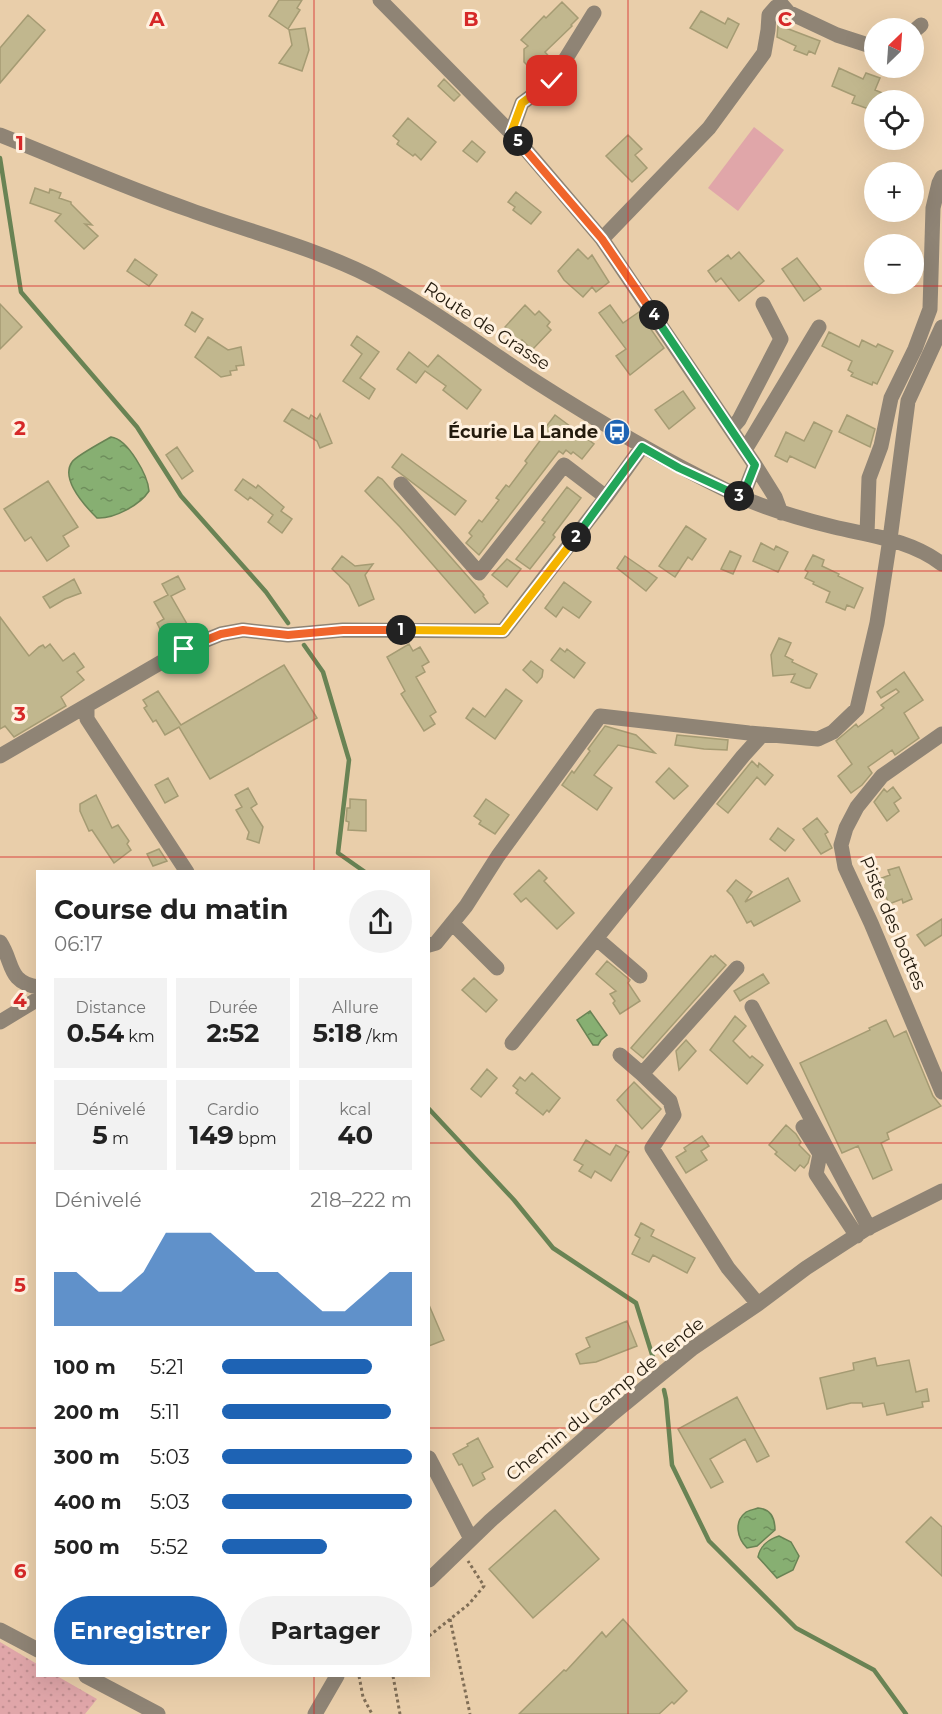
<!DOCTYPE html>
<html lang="fr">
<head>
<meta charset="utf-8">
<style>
	body { margin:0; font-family:Montserrat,sans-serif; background:#f2f2f2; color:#222; height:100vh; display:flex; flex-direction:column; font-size:22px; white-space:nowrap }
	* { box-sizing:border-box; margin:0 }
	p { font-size:20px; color:#767676 }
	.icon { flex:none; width:33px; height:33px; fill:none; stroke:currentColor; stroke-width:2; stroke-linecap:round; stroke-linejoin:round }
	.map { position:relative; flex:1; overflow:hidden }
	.panel { position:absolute; left:36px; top:870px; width:394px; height:807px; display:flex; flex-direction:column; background:#fff; border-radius:0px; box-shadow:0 6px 24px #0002 }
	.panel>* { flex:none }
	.needle { width:39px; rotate:25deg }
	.tools { position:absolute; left:864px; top:18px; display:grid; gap:12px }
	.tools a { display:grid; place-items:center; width:60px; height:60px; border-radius:50%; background:#fff; box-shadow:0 6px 24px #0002; font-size:30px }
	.pin { position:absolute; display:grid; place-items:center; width:51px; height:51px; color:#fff; margin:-26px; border-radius:12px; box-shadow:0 3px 9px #0006 }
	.km { position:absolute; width:30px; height:30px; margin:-15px; border-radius:50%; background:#222; color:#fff; font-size:16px; line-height:30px; text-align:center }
	.round { display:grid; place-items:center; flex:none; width:63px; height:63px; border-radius:32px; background:#f2f2f2 }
	.overview { display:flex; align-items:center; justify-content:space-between; height:102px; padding:0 18px }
	h1 { font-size:27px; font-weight:700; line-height:45px }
	.figures { display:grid; grid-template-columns:repeat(3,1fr); gap:9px; height:102px; padding:6px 18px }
	.figures div { display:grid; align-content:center; border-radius:0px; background:#f2f2f2; text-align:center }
	.figures b { font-size:26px; font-weight:700 }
	.figures small { font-size:16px; font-weight:400 }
	.figures p { font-size:16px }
	.chart { height:168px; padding:12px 18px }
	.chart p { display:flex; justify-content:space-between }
	.chart svg { width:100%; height:108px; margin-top:6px; fill:#1e63b4; opacity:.7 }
	.cta { display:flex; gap:12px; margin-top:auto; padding:12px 18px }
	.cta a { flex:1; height:69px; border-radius:36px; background:#1e63b4; color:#fff; font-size:24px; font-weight:700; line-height:69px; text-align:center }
	.cta a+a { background:#f2f2f2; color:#222 }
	ul { padding:0 18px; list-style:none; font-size:20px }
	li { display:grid; grid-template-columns:96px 72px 1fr; align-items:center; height:45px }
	li i { height:15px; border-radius:8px; background:#1e63b4 }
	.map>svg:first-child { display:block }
</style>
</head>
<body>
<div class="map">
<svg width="942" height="1714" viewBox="0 0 942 1714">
	<defs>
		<pattern id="grass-dots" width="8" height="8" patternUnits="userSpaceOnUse" patternTransform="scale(1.5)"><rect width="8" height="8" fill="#e0a6a9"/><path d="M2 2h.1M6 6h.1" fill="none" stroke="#c08e90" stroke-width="1.8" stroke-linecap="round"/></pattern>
		<pattern id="water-ripples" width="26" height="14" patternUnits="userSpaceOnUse" patternTransform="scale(1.5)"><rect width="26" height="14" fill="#87af72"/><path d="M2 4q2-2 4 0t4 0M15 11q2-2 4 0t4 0" fill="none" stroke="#6e8e5c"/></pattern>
	</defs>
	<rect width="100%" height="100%" fill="#e9ceaa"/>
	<path fill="url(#grass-dots)" d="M 0,1642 L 37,1664 L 38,1676 L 57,1676 L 97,1699 L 85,1714 L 0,1714 Z"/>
	<path fill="#e0a6a9" d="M 754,127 L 784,150 L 738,211 L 708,188 Z"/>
	<path fill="url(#water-ripples)" stroke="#698354" stroke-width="1.5" d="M 111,437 C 128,439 148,476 149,491 C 140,505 114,519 97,518 C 85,506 60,479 72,462 C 76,456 104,441 111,437 Z
		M 590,1011 L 607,1035 L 601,1040 L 598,1045 L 593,1045 L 577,1020 Z
		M 758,1508 C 771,1509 775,1519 775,1530 L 757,1546 L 747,1548 C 737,1538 734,1522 745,1513 C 748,1510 753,1510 758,1508 Z
		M 779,1536 L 791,1542 L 799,1556 L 793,1570 L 777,1578 L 758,1557 C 760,1546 769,1539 779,1536 Z"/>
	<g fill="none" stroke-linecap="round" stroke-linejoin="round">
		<path stroke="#698354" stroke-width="4.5" d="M 0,158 L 21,292 L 137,427 L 181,496 L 266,592 L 288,623
			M 304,645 L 323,672 L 349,760 L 338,853 L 365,872
			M 429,1109 L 514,1200 L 553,1248 L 636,1303 L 655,1364
			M 664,1390 L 666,1399 L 672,1465 L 709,1541 L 796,1628 L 874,1670 L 906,1714"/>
	</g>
	<path fill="#c1b78e" stroke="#a59b73" stroke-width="1.5" d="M 279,0 L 302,0 L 297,8 L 300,10 L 288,29 L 269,16 Z
		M 562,2 L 578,18 L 571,25 L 572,26 L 545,52 L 553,61 L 545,74 L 540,78 L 524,62 L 524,49 L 528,46 L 521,40 L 544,16 L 546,18 Z
		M 701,11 L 725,24 L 728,18 L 739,24 L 727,48 L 690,28 Z
		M 28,15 L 45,30 L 0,83 L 0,48 Z
		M 778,25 L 820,41 L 815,54 L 809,51 L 807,55 L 794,50 L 796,46 L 777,37 Z
		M 305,28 L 309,50 L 302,71 L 279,63 L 292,45 L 289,30 Z
		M 839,68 L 863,79 L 866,73 L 880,78 L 875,90 L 899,100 L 874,100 L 874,111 L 852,103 L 855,96 L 832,86 Z
		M 444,79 L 460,95 L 454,101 L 438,86 Z
		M 408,118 L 436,142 L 421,160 L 415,154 L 413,156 L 397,144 L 399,141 L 393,136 Z
		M 628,135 L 642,149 L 635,155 L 647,168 L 632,182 L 606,156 Z
		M 472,141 L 485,152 L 477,162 L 463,151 Z
		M 35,188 L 49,193 L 50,189 L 61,193 L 59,198 L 71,202 L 71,204 L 92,225 L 85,224 L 98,236 L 84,249 L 55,221 L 61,214 L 30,203 Z
		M 516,192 L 541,212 L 531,224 L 513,210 L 515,207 L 508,202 Z
		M 578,249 L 588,259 L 592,255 L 609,282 L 596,292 L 592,287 L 583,297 L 564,280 L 558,271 Z
		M 739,252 L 764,281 L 739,301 L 721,278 L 716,282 L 708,271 L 728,255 L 731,259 Z
		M 797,258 L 821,289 L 804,301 L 782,269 Z
		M 135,259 L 157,275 L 149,286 L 127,271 Z
		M 0,304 L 22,327 L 0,349 Z
		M 525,305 L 535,315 L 539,311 L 550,322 L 547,326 L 551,330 L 532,350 L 522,340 L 519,344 L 505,327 Z
		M 610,305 L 623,323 L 639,312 L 664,348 L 630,375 L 616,356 L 626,349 L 599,313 Z
		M 192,312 L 203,319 L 195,332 L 185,325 Z
		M 829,332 L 859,347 L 862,340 L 876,347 L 878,344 L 893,351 L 877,384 L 873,382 L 872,385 L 851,376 L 853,373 L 848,370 L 852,361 L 822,346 Z
		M 357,336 L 379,352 L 360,378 L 375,389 L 369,399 L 343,381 L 362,354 L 351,345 Z
		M 208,337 L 228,350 L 241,347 L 244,365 L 236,366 L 237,370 L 230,371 L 231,375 L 221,377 L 195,357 Z
		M 409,352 L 428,367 L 438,355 L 481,390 L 467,409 L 443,390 L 446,386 L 425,371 L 416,383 L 397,369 Z
		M 683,391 L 695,408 L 669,429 L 655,410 Z
		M 292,409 L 309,419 L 311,415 L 317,419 L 320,414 L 332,443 L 320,448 L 317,441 L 284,421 Z
		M 555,415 L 594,444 L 582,459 L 573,452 L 571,454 L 566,450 L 563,454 L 559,451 L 479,555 L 466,543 L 472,536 L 469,533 L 479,520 L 482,522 L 499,500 L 496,498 L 506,485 L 509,487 L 527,463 L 525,461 L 542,438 L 539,436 Z
		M 847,415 L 875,429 L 870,447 L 839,432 Z
		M 814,422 L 832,431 L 815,468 L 790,456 L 787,462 L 775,456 L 786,432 L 804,441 Z
		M 177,447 L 193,471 L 182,479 L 166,455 Z
		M 402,454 L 466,501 L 455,515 L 392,467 Z
		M 378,477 L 382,479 L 484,595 L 483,596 L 488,603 L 475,613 L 400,527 L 365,491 Z
		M 243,479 L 256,488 L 258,485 L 284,507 L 281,511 L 292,519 L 282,533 L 268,522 L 273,515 L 250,497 L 248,500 L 235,490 Z
		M 48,481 L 78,527 L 63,536 L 69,546 L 47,561 L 31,537 L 25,541 L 4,509 Z
		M 567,487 L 581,498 L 553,535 L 555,537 L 530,569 L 516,559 L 545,522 L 542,520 Z
		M 686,526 L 706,539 L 692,560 L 688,557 L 675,577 L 659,566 Z
		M 761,543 L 774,550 L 776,546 L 788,552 L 778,572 L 753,561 Z
		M 730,551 L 741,556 L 733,574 L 721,569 Z
		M 813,555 L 824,560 L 822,566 L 839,574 L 838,576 L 863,588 L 854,608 L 847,605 L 845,610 L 826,602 L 830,592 L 813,584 L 814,582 L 805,578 L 808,572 L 805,570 Z
		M 342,556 L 355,566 L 373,564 L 365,575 L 374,599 L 359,606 L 349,585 L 332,569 Z
		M 625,556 L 657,578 L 646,591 L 617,568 Z
		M 507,559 L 521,569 L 507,587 L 492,575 Z
		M 178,576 L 185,589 L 171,596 L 187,624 L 164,637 L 157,623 L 164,619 L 154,602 L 168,595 L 162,584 Z
		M 74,579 L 81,593 L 65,599 L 50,608 L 43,597 Z
		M 564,582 L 591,602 L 579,618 L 563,607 L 556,617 L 545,608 Z
		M 0,617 L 29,656 L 39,647 L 43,645 L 45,648 L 50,644 L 63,661 L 74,653 L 84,667 L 77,672 L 84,680 L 61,697 L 66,706 L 14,737 L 5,726 L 0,729 Z
		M 779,638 L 791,643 L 785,656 L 793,660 L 792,662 L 817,674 L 810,688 L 806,688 L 791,682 L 795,674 L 773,676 L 771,655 Z
		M 409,644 L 413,651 L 420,647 L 429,662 L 422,666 L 425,672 L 416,677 L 436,712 L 430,716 L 435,724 L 424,731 L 401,694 L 405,691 L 387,657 Z
		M 560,648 L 565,652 L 567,649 L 585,663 L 574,678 L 551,660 Z
		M 531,661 L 543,670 L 542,677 L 537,683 L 523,670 Z
		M 284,665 L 317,718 L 210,779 L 179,727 L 165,735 L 156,720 L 153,722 L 144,708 L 147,706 L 143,700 L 158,691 L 181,725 Z
		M 904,672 L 923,700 L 904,713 L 919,738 L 895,755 L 892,750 L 868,767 L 872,773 L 862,785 L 851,793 L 838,776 L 852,764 L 836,741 L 856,724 L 858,727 L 884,708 L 881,705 L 899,692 L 896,689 L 881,698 L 877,692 Z
		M 506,689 L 522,701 L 495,739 L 466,718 L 473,708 L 485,717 Z
		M 605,726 L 636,735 L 655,753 L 618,745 L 594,775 L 612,788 L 597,810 L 562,785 L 572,771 L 574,773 L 590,751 L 588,749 Z
		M 677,735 L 728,740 L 727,750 L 704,749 L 675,745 Z
		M 752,761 L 758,767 L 759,763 L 773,775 L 765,785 L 757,777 L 728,813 L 717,804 Z
		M 669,768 L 688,786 L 674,799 L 656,782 Z
		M 168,778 L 178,796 L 165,803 L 155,785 Z
		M 893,787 L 901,798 L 894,803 L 899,811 L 887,821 L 874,802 L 884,789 L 887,792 Z
		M 248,788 L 257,804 L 251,808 L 263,827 L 259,843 L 247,839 L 249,832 L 236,810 L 242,807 L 235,795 Z
		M 96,795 L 112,828 L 118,825 L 129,841 L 127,844 L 131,850 L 114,863 L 92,830 L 89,831 L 80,811 L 80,804 Z
		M 350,799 L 366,800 L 366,831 L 348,830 L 349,822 L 346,821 L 347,808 L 350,808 Z
		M 486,799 L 509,815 L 495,834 L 479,824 L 481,821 L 474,816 Z
		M 817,818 L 828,832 L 825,834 L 832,848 L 821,854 L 803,829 Z
		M 778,828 L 794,840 L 785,851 L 770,839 Z
		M 159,849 L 167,861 L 153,866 L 147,854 Z
		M 899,867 L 912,899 L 903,903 L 902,899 L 889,904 L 879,879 L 890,875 L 888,870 Z
		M 539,870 L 547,878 L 544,881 L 574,913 L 557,929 L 526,898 L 521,902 L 514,894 Z
		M 788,878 L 800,901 L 754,926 L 751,921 L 747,923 L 732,896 L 727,891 L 736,880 L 752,892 L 745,902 Z
		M 942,919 L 942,935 L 925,946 L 917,935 Z
		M 715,955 L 726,965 L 643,1058 L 631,1048 L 711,956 L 713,957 Z
		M 607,961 L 630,980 L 628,983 L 640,1001 L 620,1014 L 613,1003 L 615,1001 L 610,994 L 616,991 L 596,974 Z
		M 763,974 L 769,983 L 740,1001 L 734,991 Z
		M 474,978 L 497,1000 L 486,1012 L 462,990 Z
		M 735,1016 L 746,1026 L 733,1041 L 750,1058 L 752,1056 L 763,1065 L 747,1084 L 710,1050 Z
		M 886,1020 L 894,1037 L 906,1031 L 933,1096 L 941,1106 L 887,1133 L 889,1139 L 881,1143 L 892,1170 L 873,1179 L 858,1146 L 842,1153 L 800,1063 L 870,1030 L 869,1028 Z
		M 686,1040 L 696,1051 L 679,1070 L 676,1051 Z
		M 487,1069 L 497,1078 L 481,1097 L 471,1089 Z
		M 532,1073 L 560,1098 L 549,1112 L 547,1110 L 543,1115 L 516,1093 L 518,1090 L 513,1086 L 520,1077 L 525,1081 Z
		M 634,1082 L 661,1109 L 642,1129 L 617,1100 Z
		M 786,1125 L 796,1134 L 801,1142 L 799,1145 L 810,1156 L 808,1163 L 804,1168 L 800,1165 L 795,1171 L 775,1154 L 777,1152 L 769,1145 Z
		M 702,1136 L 709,1146 L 701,1151 L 707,1160 L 686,1173 L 676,1157 L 686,1151 L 684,1148 Z
		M 586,1140 L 610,1155 L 616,1145 L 629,1152 L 611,1181 L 595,1171 L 591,1178 L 579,1171 L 583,1165 L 574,1160 Z
		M 641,1223 L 654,1230 L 651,1236 L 695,1258 L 687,1273 L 653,1255 L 649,1262 L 632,1254 L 640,1238 L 635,1235 Z
		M 429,1305 L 444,1340 L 429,1346 Z
		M 627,1321 L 637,1346 L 596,1362 L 580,1364 L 576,1354 L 590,1347 L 586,1338 Z
		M 875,1358 L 877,1366 L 909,1360 L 916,1392 L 927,1389 L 929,1401 L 922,1402 L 923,1407 L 887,1415 L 884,1403 L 863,1407 L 862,1403 L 851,1403 L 827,1409 L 820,1378 L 854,1370 L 853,1363 Z
		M 737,1397 L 769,1456 L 757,1462 L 745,1439 L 710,1459 L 723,1482 L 711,1488 L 678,1429 Z
		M 478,1438 L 493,1467 L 482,1473 L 485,1479 L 473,1486 L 462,1464 L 459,1465 L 453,1454 L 468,1446 L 467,1444 Z
		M 555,1510 L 599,1559 L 533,1618 L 489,1569 Z
		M 931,1517 L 942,1527 L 942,1576 L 906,1542 Z
		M 623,1619 L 687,1691 L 674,1704 L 672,1702 L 659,1714 L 519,1714 L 564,1670 L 566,1671 L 602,1632 L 606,1637 Z"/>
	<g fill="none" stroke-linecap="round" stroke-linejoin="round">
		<path stroke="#806e56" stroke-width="3" stroke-dasharray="3 3" stroke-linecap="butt" d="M 450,1619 L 470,1714
			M 429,1636 L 469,1604 L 484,1586 L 468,1561
			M 359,1676 L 363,1697 L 372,1714
			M 393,1676 L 400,1714"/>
		<path stroke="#8f8475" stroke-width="15" d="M 380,0 L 515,137 L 602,239 L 755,465 L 775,497 L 781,513
			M 914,31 L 921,25
			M 511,133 L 522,103 L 552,81 L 594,13
			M 0,135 C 63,160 126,188 190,210 C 250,232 315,248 372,277 C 428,306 478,344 530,378 C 594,419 658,457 726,490 C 760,507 797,518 834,527 C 872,536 911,540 942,564
			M 602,239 L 709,128 L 764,53 L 768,30 L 769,15 L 776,7 L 782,5 L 788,12 L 837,35 L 874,47
			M 731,429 L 739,420 L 781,339 L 763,304
			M 745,450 L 819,327
			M 401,484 L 479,573 L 564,465 L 606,497
			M 742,498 L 755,465
			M 867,534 L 869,478 L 881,446 L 891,398 L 915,349 L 930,309 L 933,208 L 939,183 L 942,177
			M 87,706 L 87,719 L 187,872
			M 942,734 L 882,776 L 857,807 L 846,828 L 841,845 L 845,867 L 871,923 L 942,1092
			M 0,756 L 184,649 L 221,634 L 243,630 L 288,635 L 343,630 L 503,631 L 606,497 L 642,447
			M 452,923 L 497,968
			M 597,939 L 640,976
			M 0,942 C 14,963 7,982 38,987
			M 429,945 L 436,943 L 466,906 L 498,856 L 600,716 L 749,733 L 818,739 L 833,732 L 857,709 L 877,623 L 890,539 L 908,401 L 942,327
			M 737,968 L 642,1074 L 670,1101 L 674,1115 L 652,1148 L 728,1268 L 758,1304
			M 752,1007 L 869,1228
			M 0,1022 L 38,999
			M 512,1043 L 743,756 L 762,735
			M 620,1055 L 642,1074
			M 803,1127 L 820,1154 L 816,1174 L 857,1236
			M 429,1458 L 471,1539
			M 429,1580 L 490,1521 L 610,1416 L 693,1348 L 758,1304 L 806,1268 L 866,1229 L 942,1191
			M 0,1630 L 38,1650
			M 86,1676 L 158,1714
			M 315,1714 L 337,1676"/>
	</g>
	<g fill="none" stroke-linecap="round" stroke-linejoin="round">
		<defs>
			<path id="split-1" d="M 184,649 L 221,634 L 243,630 L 288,635 L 343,630 L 401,630"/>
			<path id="split-2" d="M 401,630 L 503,631 L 576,537"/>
			<path id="split-3" d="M 576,537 L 642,447 L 679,468 L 739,496"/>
			<path id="split-4" d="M 654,315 L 755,465 L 742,498 L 739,496"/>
			<path id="split-5" d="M 518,141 L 602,239 L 654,315"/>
			<path id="split-6" d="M 518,141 L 511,133 L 522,103 L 552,81"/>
		</defs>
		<use href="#split-1" stroke="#fff" stroke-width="12"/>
		<use href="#split-2" stroke="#fff" stroke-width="12"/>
		<use href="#split-3" stroke="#fff" stroke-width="12"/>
		<use href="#split-4" stroke="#fff" stroke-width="12"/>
		<use href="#split-5" stroke="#fff" stroke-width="12"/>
		<use href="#split-6" stroke="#fff" stroke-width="12"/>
		<use href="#split-1" stroke="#f0652b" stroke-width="8"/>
		<use href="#split-2" stroke="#f5b400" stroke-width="8"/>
		<use href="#split-3" stroke="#22a559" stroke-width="8"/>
		<use href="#split-4" stroke="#22a559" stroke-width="8"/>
		<use href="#split-5" stroke="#f0652b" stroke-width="8"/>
		<use href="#split-6" stroke="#f5b400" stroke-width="8"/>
	</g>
	<path fill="none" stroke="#d62828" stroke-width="1.5" stroke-opacity="0.55" d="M 314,0 L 314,872M 628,0 L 628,1714M 0,286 L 942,286M 0,571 L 942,571M 0,857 L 942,857M 0,1143 L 38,1143M 429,1143 L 942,1143M 0,1428 L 38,1428M 429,1428 L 942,1428M 314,1676 L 314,1714"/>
	<defs>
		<symbol id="bus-disc" viewBox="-11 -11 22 22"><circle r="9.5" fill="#1e63b4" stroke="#fff1df"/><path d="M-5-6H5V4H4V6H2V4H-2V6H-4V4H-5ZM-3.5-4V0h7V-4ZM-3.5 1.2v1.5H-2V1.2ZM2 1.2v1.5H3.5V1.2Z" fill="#fff"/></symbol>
	</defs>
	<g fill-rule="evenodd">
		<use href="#bus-disc" x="602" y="417" width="30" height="30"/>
	</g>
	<g text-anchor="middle" stroke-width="6" stroke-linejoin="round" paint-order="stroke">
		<g font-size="18" fill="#241b0d" stroke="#fff1df">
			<text transform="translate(487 326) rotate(33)" y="6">Route de Grasse</text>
			<text transform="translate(893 923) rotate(67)" y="6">Piste des bottes</text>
			<text transform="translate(605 1399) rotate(-39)" y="6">Chemin du Camp de Tende</text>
		</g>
		<g font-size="18" font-weight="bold" fill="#241b0d" stroke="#fff1df" text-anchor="end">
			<text x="598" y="438">Écurie La Lande</text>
		</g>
	</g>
	<g font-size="20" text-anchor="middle" font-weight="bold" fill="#d62828" stroke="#fff1df" stroke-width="6" stroke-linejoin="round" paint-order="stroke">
		<text x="157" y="26">A</text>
		<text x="471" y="26">B</text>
		<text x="785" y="26">C</text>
		<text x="20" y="150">1</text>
		<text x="20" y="435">2</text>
		<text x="20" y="721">3</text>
		<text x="20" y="1007">4</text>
		<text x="20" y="1292">5</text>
		<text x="20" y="1578">6</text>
	</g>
</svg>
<div class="tools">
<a><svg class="needle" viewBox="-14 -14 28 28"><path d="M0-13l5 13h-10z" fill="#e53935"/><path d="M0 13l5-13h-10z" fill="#767676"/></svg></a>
<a><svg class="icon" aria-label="locate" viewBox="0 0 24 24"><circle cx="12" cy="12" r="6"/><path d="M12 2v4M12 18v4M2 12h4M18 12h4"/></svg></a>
<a>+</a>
<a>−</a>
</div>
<div class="pin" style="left:184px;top:649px;background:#1e9e55"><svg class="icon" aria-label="arrive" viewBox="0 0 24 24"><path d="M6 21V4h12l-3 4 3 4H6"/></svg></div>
<div class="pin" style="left:552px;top:81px;background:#d93025"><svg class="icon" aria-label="check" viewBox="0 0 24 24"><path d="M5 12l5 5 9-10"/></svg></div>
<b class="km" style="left:401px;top:630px">1</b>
<b class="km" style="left:576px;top:537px">2</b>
<b class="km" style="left:739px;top:496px">3</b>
<b class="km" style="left:654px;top:315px">4</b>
<b class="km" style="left:518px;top:141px">5</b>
<section class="panel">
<div class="overview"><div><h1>Course du matin</h1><p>06:17</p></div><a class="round"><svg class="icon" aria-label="share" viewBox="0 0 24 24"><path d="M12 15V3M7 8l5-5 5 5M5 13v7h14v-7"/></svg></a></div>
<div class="figures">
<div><p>Distance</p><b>0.54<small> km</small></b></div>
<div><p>Durée</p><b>2:52</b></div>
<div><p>Allure</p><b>5:18<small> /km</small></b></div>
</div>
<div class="figures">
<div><p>Dénivelé</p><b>5<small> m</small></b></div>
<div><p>Cardio</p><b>149<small> bpm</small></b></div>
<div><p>kcal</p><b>40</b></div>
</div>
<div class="chart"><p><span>Dénivelé</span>218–222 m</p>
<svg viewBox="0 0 160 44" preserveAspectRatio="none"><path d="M0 44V22L10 22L20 30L30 30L40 22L50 6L60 6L70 6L80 14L90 22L100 22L110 30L120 38L130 38L140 30L150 22L160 22V44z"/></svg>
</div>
<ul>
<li><b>100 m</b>5:21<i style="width:79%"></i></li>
<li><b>200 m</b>5:11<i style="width:89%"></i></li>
<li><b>300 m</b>5:03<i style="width:100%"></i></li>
<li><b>400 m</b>5:03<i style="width:100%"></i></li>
<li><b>500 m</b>5:52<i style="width:55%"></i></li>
</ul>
<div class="cta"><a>Enregistrer</a><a>Partager</a></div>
</section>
</div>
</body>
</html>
